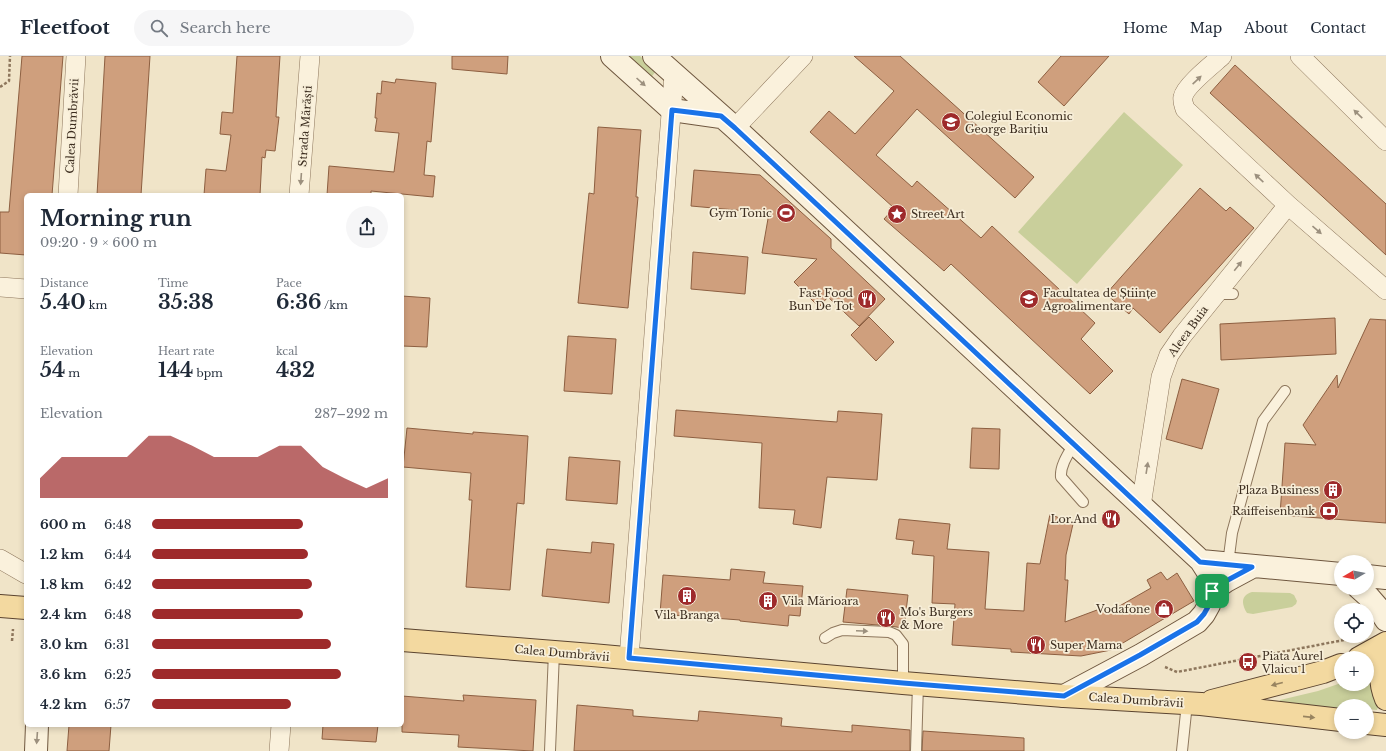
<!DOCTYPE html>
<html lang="en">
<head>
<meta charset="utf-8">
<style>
	body { margin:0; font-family:"Libre Baskerville",serif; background:#f6f6f7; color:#1f2937; height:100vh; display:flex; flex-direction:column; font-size:15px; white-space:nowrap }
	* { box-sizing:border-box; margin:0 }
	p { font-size:13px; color:#747a83 }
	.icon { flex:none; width:22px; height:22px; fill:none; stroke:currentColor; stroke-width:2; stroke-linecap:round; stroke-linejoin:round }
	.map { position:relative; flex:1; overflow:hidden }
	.details { position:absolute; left:24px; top:137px; width:380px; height:534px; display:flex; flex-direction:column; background:#fff; border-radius:6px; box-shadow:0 2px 6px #0003 }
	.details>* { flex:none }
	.needle { width:26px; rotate:260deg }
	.fabs { position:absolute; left:1334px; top:499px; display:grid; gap:8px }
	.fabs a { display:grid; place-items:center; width:40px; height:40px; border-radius:50%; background:#fff; box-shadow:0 2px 6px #0003; font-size:20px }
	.pin { position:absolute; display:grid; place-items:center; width:34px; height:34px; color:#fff; margin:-17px; border-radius:8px; box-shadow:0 2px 6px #0006 }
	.round { display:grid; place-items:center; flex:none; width:42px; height:42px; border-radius:21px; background:#f6f6f7 }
	.overview { display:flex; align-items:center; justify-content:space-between; height:68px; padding:0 16px }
	h1 { font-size:22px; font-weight:700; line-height:30px }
	.stats { display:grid; grid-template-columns:repeat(3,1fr); gap:6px; height:68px; padding:4px 16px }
	.stats div { display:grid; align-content:center }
	.stats b { font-size:20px; font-weight:700 }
	.stats small { font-size:11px; font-weight:400 }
	.stats p { font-size:11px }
	.chart { height:112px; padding:8px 16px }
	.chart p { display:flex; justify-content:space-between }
	.chart svg { width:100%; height:72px; margin-top:4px; fill:#9e2a2b; opacity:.7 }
	ul { padding:0 16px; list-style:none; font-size:13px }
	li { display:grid; grid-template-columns:64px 48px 1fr; align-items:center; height:30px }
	li i { height:10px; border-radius:5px; background:#9e2a2b }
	header { display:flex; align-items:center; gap:24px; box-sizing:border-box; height:56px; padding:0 20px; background:#fff; border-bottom:1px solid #e0e1e3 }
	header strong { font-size:19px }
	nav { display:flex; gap:22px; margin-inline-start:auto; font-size:14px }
	.search { width:280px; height:36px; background:#f6f6f7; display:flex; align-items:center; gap:10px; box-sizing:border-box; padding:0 14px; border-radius:22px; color:#747a83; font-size:15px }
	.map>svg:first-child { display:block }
</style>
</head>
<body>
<header>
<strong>Fleetfoot</strong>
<div class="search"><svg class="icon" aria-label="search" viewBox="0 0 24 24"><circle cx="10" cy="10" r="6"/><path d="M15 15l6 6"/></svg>Search here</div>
<nav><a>Home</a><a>Map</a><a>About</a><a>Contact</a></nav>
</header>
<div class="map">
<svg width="1386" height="695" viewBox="0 0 1386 695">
	<rect width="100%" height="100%" fill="#f0e4c8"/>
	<path fill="#c9cf9b" d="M 622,0 L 640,0 L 656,15 L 649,24 Z
		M 1124,56 L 1183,109 L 1077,228 L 1018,176 Z
		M 1252,536 L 1290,537 L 1294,539 L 1297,545 L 1296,548 L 1292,551 L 1253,558 L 1247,557 C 1241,548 1241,539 1252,536 Z
		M 1371,615 L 1378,651 L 1377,654 L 1367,653 L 1367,650 L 1341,650 L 1341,652 L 1280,649 L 1279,647 L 1280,644 L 1318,635 L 1341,627 L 1341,628 L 1367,628 L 1367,617 Z"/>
	<path fill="#cf9f7d" stroke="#8d5f41" d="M 22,0 L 63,0 L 52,139 L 26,139 L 26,199 L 0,197 L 0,156 L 9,156 Z
		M 105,0 L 150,0 L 141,139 L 97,139 Z
		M 237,0 L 280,0 L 276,61 L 279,61 L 275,95 L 266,94 L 265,102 L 262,101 L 260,139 L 204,139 L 206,113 L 226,115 L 231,79 L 220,78 L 222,56 L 233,57 Z
		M 452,0 L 508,0 L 507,18 L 452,13 Z
		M 854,0 L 900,0 L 1034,121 L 1015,142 L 917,53 L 876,99 L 912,131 L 917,125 L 981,182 L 992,170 L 1095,267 L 1081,283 L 1113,315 L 1090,338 L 951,208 L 944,215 L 884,163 L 894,152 L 810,76 L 829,55 L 855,78 L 894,35 Z
		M 1061,0 L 1109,0 L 1064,50 L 1038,26 Z
		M 1235,9 L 1386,148 L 1386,199 L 1210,37 Z
		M 396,23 L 436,27 L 431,86 L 427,85 L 424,119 L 435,120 L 433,141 L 371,135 L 371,139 L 327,139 L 329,110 L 394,116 L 399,77 L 375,75 L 377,62 L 375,62 L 377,37 L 381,38 L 382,25 L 395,27 Z
		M 598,71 L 641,74 L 636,141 L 638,141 L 628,252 L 578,247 L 589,137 L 594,138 Z
		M 694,114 L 760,119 L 831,183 L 831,192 L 885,243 L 859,270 L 828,241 L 819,251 L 794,226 L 817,203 L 762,197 L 769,157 L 691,150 Z
		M 1200,132 L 1226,155 L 1230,151 L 1254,172 L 1160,277 L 1133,252 L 1129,258 L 1106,238 Z
		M 693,196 L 748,201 L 745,238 L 691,233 Z
		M 402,240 L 430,242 L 427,291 L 402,290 Z
		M 869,261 L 894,286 L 876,305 L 851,279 Z
		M 1335,262 L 1336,298 L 1221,304 L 1220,268 Z
		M 1370,263 L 1386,264 L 1386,467 L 1280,459 L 1285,387 L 1316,389 L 1303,369 L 1337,319 L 1338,332 Z
		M 568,280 L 616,283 L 612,338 L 564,335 Z
		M 1182,323 L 1219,333 L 1202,393 L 1166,383 Z
		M 676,354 L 837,366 L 838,355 L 882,358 L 877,424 L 827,421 L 821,472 L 793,468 L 795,454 L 759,452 L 762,387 L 674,380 Z
		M 407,372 L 473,378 L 473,376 L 528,380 L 524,448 L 517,447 L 510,534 L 466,531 L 472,444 L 469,444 L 471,417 L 403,411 Z
		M 972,372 L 1000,373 L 999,413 L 970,412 Z
		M 569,401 L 620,405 L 617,448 L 566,444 Z
		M 1050,458 L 1073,468 L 1066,499 L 1065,524 L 1068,524 L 1065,566 L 1105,551 L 1109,556 L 1151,532 L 1147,524 L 1161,516 L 1167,524 L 1177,517 L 1194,545 L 1111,594 L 1081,600 L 1011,596 L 1011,593 L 952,589 L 955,548 L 932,547 L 934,500 L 912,498 L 914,485 L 896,483 L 899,463 L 950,468 L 947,493 L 989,496 L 985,553 L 1024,555 L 1027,507 L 1040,508 Z
		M 592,486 L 614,488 L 609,547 L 542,540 L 547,493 L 591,497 Z
		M 731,513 L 765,516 L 763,527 L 803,530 L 800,560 L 789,559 L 788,570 L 740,565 L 740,564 L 660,558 L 663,519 L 730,524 Z
		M 847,533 L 908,539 L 904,572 L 889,570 L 843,566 Z
		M 463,639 L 536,644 L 533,695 L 458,691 L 459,679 L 402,676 L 402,640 L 464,645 Z
		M 577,649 L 633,654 L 633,660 L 698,665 L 699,655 L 782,662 L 781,670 L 852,676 L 852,669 L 910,674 L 910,695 L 574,695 Z
		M 69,669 L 111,669 L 109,695 L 67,695 Z
		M 323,669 L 378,669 L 376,686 L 322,683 Z
		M 923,675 L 1024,682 L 1024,695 L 922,695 Z"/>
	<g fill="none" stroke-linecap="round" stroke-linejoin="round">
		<defs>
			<path id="lane" d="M 1215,238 L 1233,238
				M 1074,388 C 1068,398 1060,410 1061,421 L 1083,446
				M 1228,508 L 1232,477 L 1263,365 L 1285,335
				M 825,582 L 833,577 L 842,574 L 889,576 L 896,579 L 903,588 L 903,627
				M 550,695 L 554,596
				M 916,695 L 918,628
				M 1182,695 L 1187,647"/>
			<path id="street" d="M 1222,0 C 1213,8 1185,30 1183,41 C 1182,45 1184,49 1185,53 L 1288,149 L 1386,234
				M 1300,0 L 1386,85
				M 735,72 L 803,0
				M 68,139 L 76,0
				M 299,139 L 310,0
				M 0,231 L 26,233
				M 1141,450 L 1161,321 L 1169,299 L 1182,280 L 1288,149
				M 0,503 L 26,518
				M 629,602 L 674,19
				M 279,695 L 281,669"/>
			<path id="secondary" d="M 612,0 L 672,54 L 721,61
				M 654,0 L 735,72 L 1201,505 L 1208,516 L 1212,535
				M 1201,505 L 1341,518
				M 1367,520 L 1386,522
				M 1359,532 C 1370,541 1379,552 1386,564
				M 1064,640 L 1141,599 L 1197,566 L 1204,558 L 1209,549 L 1212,535 L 1226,525 L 1252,511
				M 36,695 L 37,669"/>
			<path id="primary" d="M 0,550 L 26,552
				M 402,584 L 592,599 L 903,627 L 1064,640 L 1201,648 L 1341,664
				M 1386,590 C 1380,607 1379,626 1386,643
				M 1359,602 L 1386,587
				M 1212,645 L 1323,616 L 1341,609
				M 1367,667 L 1386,669"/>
		</defs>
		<use href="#lane" stroke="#8d765c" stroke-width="12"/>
		<use href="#street" stroke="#8d765c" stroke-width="20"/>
		<use href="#secondary" stroke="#6f573f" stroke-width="24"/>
		<use href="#primary" stroke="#5b4430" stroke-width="24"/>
		<path stroke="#8d765c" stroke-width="2.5" stroke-dasharray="3 2" stroke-linecap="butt" d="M 0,31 L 9,25 L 10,0
			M 12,585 L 13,573
			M 1165,611 L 1177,616 L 1344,584"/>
		<use href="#lane" stroke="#faf1dc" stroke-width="10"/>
		<use href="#street" stroke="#faf1dc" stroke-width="19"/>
		<use href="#secondary" stroke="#faf1dc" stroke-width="22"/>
		<use href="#primary" stroke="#f3d9a0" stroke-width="22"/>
	</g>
	<defs><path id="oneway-solid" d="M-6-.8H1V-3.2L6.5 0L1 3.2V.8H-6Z"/></defs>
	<g fill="#9c907e">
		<use href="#oneway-solid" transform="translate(1197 24) rotate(-43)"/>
		<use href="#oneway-solid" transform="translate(641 26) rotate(42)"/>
		<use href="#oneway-solid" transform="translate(1358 58) rotate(-136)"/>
		<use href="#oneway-solid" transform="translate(1259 122) rotate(-137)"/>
		<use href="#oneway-solid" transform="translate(301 123) rotate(94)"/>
		<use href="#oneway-solid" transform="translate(1317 174) rotate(41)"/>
		<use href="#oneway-solid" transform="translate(1238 210) rotate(-51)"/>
		<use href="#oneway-solid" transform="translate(1147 412) rotate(-81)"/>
		<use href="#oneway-solid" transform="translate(862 575) rotate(3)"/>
		<use href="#oneway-solid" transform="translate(37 682) rotate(94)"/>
	</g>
	<g fill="#988460">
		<use href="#oneway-solid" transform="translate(1277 628) rotate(165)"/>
		<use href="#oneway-solid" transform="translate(1309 661) rotate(6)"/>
	</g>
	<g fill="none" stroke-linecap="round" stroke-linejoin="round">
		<defs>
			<path id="route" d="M 672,54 L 721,60 L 735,72 L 1200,506 L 1252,511 L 1226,525 L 1212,535 L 1209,549 L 1204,558 L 1197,566 L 1140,599 L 1064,640 L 903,627 L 629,602 Z"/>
		</defs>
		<use href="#route" stroke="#fff" stroke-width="8"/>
		<use href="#route" stroke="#1a73e8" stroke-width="5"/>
	</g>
	<defs>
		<symbol id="school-disc" viewBox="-11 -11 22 22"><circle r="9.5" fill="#9e2a2b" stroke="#f7eed8"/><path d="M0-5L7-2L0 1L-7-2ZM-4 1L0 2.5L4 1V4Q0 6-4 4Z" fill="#fff"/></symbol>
		<symbol id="stadium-disc" viewBox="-11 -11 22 22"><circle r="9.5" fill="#9e2a2b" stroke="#f7eed8"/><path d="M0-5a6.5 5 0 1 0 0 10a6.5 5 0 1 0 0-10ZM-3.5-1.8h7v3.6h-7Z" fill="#fff"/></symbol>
		<symbol id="sight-disc" viewBox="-11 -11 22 22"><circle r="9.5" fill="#9e2a2b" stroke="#f7eed8"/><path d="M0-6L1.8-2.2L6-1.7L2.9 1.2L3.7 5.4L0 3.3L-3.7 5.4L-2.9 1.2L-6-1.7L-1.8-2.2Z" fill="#fff"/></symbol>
		<symbol id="restaurant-disc" viewBox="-11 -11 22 22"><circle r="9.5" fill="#9e2a2b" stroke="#f7eed8"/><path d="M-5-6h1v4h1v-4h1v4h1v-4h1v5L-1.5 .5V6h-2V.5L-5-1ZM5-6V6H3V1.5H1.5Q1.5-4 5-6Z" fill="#fff"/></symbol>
		<symbol id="university-disc" viewBox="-11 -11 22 22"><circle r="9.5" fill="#9e2a2b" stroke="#f7eed8"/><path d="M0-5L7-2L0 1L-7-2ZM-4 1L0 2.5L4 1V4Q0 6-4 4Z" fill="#fff"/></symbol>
		<symbol id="building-disc" viewBox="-11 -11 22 22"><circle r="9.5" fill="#9e2a2b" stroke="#f7eed8"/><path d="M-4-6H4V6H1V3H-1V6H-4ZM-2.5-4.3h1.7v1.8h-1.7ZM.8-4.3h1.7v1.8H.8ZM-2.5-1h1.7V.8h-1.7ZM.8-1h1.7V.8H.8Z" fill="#fff"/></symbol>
		<symbol id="bank-disc" viewBox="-11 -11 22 22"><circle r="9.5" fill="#9e2a2b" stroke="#f7eed8"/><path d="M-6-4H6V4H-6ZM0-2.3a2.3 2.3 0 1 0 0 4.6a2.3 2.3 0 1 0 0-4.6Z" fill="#fff"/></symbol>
		<symbol id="shop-disc" viewBox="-11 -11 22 22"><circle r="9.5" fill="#9e2a2b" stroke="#f7eed8"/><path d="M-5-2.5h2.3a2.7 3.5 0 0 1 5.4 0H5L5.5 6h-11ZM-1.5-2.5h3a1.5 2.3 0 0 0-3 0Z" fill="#fff"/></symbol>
		<symbol id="bus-disc" viewBox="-11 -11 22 22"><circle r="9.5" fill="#9e2a2b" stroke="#f7eed8"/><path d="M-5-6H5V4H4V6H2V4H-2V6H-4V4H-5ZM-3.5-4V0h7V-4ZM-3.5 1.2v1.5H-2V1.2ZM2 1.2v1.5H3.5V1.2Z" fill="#fff"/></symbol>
	</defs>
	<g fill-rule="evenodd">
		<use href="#school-disc" x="940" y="55" width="22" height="22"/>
		<use href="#stadium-disc" x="775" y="146" width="22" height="22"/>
		<use href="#sight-disc" x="886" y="147" width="22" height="22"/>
		<use href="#restaurant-disc" x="856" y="232" width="22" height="22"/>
		<use href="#university-disc" x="1018" y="232" width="22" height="22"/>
		<use href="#building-disc" x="1322" y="423" width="22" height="22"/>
		<use href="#bank-disc" x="1318" y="444" width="22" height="22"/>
		<use href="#restaurant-disc" x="1100" y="452" width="22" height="22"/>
		<use href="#building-disc" x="676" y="529" width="22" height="22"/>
		<use href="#building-disc" x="757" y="534" width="22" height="22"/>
		<use href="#shop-disc" x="1153" y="542" width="22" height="22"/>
		<use href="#restaurant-disc" x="875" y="551" width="22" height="22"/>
		<use href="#restaurant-disc" x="1025" y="578" width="22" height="22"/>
		<use href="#bus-disc" x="1237" y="595" width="22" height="22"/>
	</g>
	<g text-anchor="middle" stroke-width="3.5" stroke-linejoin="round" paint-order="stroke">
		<g font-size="11" fill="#3d2e20" stroke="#f7eed8" text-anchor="start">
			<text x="965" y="64">Colegiul Economic<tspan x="965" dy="13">George Barițiu</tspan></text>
			<text x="772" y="161" text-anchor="end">Gym Tonic</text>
			<text x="911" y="162">Street Art</text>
			<text x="853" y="241" text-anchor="end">Fast Food<tspan x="853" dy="13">Bun De Tot</tspan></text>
			<text x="1043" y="241">Facultatea de Științe<tspan x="1043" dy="13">Agroalimentare</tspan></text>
			<text x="1319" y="438" text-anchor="end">Plaza Business</text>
			<text x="1315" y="459" text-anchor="end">Raiffeisenbank</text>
			<text x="1097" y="467" text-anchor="end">Lor.And</text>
			<text x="782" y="549">Vila Mărioara</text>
			<text x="1150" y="557" text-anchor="end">Vodafone</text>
			<text x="900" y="560">Mo's Burgers<tspan x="900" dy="13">&amp; More</tspan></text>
			<text x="687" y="563" text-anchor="middle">Vila Branga</text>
			<text x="1050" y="593">Super Mama</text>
			<text x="1262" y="604">Piata Aurel<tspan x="1262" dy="13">Vlaicu 1</tspan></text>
		</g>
		<g font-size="11" fill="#3d2e20" stroke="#f7eed8">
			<text transform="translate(72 70) rotate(-87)" y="4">Calea Dumbrăvii</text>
			<text transform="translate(305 70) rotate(-86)" y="4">Strada Mărăști</text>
			<text transform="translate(1188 275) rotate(-54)" y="4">Aleea Buia</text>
			<text transform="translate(562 597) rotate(5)" y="4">Calea Dumbrăvii</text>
			<text transform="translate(1136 644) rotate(4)" y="4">Calea Dumbrăvii</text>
		</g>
	</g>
</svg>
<div class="fabs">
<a><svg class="needle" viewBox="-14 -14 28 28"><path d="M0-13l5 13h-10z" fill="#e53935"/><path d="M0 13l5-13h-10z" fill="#747a83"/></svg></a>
<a><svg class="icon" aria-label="locate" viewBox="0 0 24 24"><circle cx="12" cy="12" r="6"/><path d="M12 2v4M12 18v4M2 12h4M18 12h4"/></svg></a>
<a>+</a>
<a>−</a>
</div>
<div class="pin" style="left:1212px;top:535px;background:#1e9e55"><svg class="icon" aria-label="arrive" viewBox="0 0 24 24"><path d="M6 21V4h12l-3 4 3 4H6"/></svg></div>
<section class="details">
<div class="overview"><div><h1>Morning run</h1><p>09:20 · 9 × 600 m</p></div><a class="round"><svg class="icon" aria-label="share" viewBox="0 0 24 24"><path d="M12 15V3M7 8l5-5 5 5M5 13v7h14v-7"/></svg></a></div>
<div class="stats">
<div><p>Distance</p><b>5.40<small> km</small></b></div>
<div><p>Time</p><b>35:38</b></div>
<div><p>Pace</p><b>6:36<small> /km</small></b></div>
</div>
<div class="stats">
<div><p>Elevation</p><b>54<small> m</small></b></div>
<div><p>Heart rate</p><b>144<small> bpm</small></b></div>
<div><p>kcal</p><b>432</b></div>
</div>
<div class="chart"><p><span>Elevation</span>287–292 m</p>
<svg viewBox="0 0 160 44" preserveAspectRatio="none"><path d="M0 44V32L10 19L20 19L30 19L40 19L50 6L60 6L70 12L80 19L90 19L100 19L110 12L120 12L130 25L140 32L150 38L160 32V44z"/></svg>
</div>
<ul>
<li><b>600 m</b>6:48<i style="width:64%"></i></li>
<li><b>1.2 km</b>6:44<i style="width:66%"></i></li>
<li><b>1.8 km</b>6:42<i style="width:68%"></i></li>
<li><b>2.4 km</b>6:48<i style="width:64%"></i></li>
<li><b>3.0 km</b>6:31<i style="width:76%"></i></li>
<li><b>3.6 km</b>6:25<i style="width:80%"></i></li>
<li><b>4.2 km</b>6:57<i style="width:59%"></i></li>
</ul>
</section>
</div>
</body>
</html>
